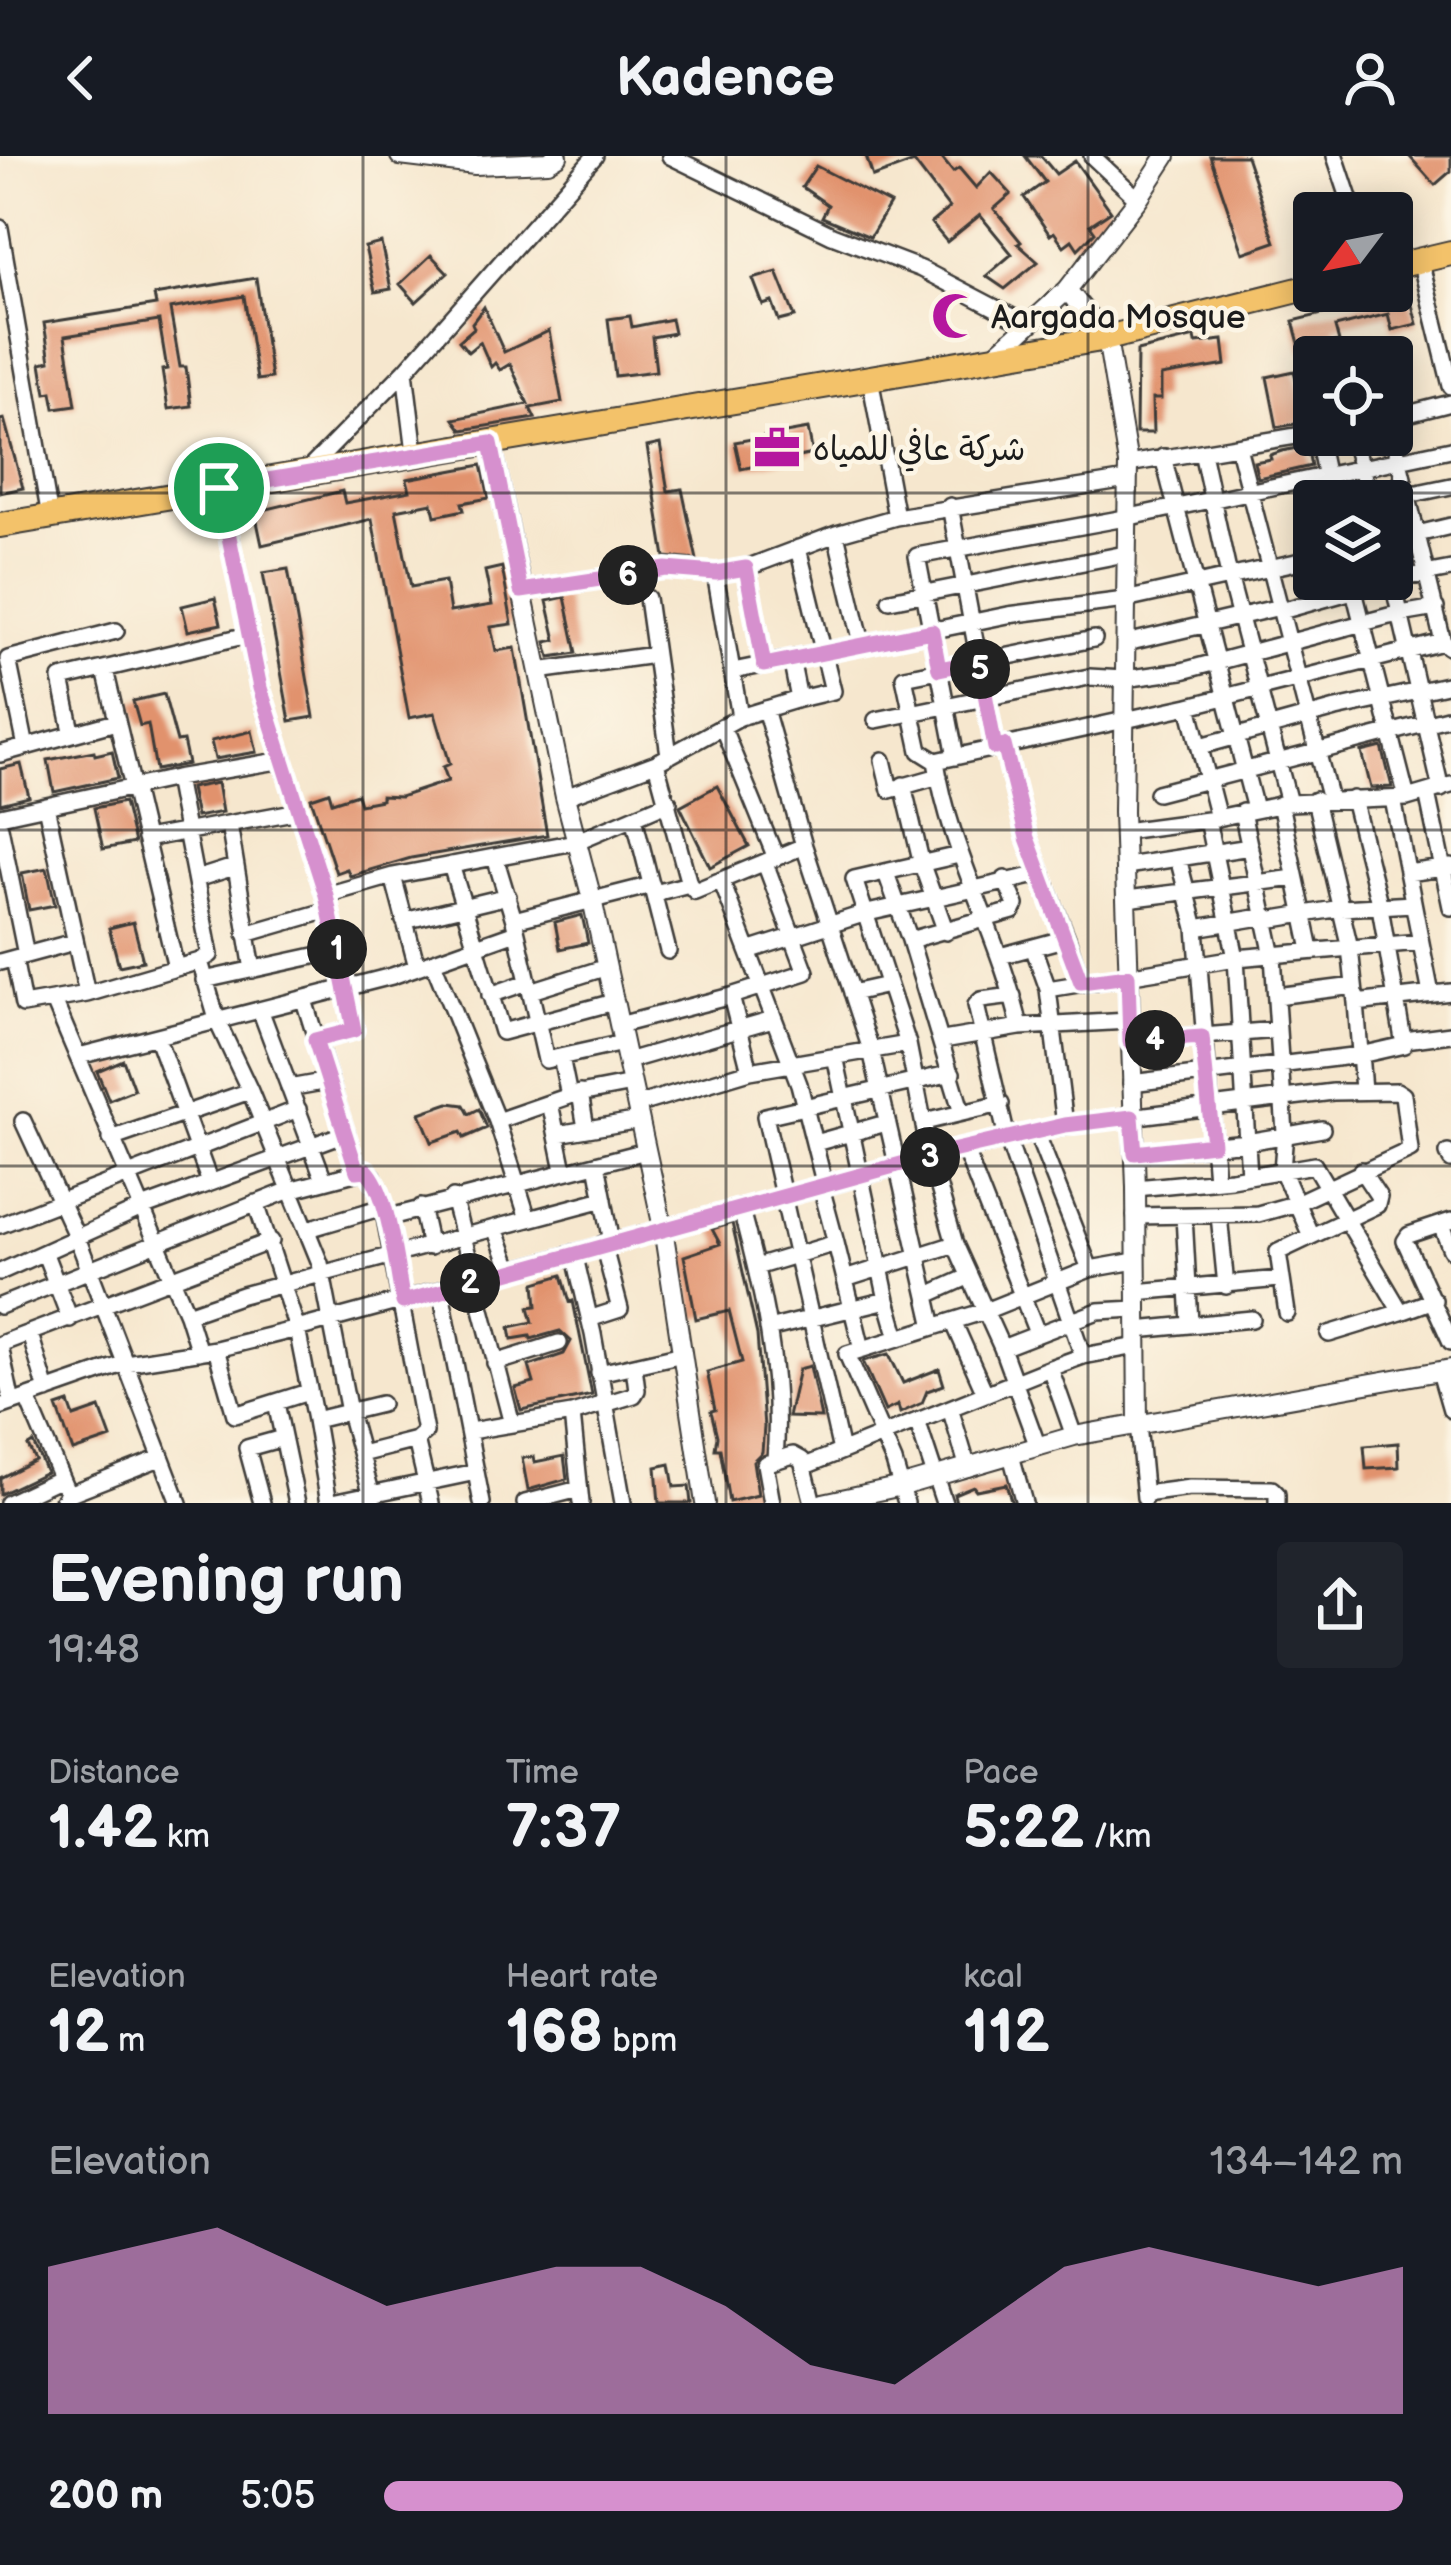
<!DOCTYPE html>
<html lang="en">
<head>
<meta charset="utf-8">
<style>
	body { margin:0; font-family:"Balsamiq Sans","Playpen Sans Arabic",sans-serif; background:#20242c; color:#f1f3f6; height:100vh; display:flex; flex-direction:column; font-size:45px; white-space:nowrap }
	* { box-sizing:border-box; margin:0 }
	p { font-size:39px; color:#9ea1a6 }
	.icon { flex:none; width:66px; height:66px; fill:none; stroke:currentColor; stroke-width:2; stroke-linecap:round; stroke-linejoin:round }
	.map { position:relative; height:1347px; overflow:hidden }
	.panel { display:flex; flex-direction:column; background:#171b24; flex:1 }
	.panel>* { flex:none }
	.needle { width:78px; rotate:238deg }
	.buttons { position:absolute; left:1293px; top:36px; display:grid; gap:24px }
	.buttons a { display:grid; place-items:center; width:120px; height:120px; border-radius:12px; background:#171b24; box-shadow:0 6px 30px #0003; font-size:60px }
	.pin { position:absolute; display:grid; place-items:center; width:102px; height:102px; color:#fff; margin:-51px; border:6px solid #fff; border-radius:50%; box-shadow:0 3px 12px #0007 }
	.km { position:absolute; width:60px; height:60px; margin:-30px; border-radius:50%; background:#222; color:#fff; font-size:33px; line-height:60px; text-align:center }
	.round { display:grid; place-items:center; flex:none; width:126px; height:126px; border-radius:12px; background:#20242c }
	.summary { display:flex; align-items:center; justify-content:space-between; height:204px; padding:0 48px }
	h1 { font-size:66px; font-weight:800; line-height:90px }
	.figures { display:grid; grid-template-columns:repeat(3,1fr); gap:18px; height:204px; padding:12px 48px }
	.figures div { display:grid; align-content:center }
	.figures b { font-size:60px; font-weight:800 }
	.figures small { font-size:33px; font-weight:400 }
	.figures p { font-size:33px }
	.chart { height:336px; padding:24px 48px }
	.chart p { display:flex; justify-content:space-between }
	.chart svg { width:100%; height:216px; margin-top:12px; fill:#d690ce; opacity:.7 }
	ul { padding:0 48px; list-style:none; font-size:39px }
	li { display:grid; grid-template-columns:192px 144px 1fr; align-items:center; height:90px }
	li i { height:30px; border-radius:15px; background:#d690ce }
	header { display:flex; justify-content:space-between; align-items:center; height:156px; padding:0 48px; background:#171b24; font-size:54px; font-weight:800 }
	.map>svg:first-child { display:block }
</style>
</head>
<body>
<header><svg class="icon" aria-label="back" viewBox="0 0 24 24"><path d="M15 5l-7 7 7 7"/></svg>Kadence<svg class="icon" aria-label="person" viewBox="0 0 24 24"><circle cx="12" cy="8" r="4"/><path d="M4 21q1-7 8-7t8 7"/></svg></header>
<div class="map">
<svg width="1451" height="1347" viewBox="0 0 1451 1347">
	<rect width="100%" height="100%" fill="#fcf5e5"/>
	<filter id="ink" filterUnits="userSpaceOnUse"><feTurbulence type="fractalNoise" baseFrequency=".00833" numOctaves="2"/><feDisplacementMap in="SourceGraphic" scale="24" xChannelSelector="R" yChannelSelector="G"/><feConvolveMatrix kernelMatrix="1 2 1 2 8 2 1 2 1" color-interpolation-filters="sRGB"/></filter>
	<filter id="wash" filterUnits="userSpaceOnUse"><feTurbulence type="fractalNoise" baseFrequency=".004" numOctaves="4" result="noise"/><feDisplacementMap in="SourceGraphic" scale="48" xChannelSelector="R" yChannelSelector="G"/><feGaussianBlur stdDeviation="2.7" result="paint"/><feColorMatrix in="noise" values="0 0 0 0 0 0 0 0 0 0 0 0 0 0 0 0 0 1.4 0 .05"/><feComposite in="paint" operator="in"/></filter>
	<g filter="url(#wash)">
		<rect width="100%" height="100%" fill="#f6e7ce"/>
		<g id="blocks">
			<path fill="#e1926d" d="M 866,0 L 940,0 L 953,16 L 959,12 L 976,32 L 991,16 L 1011,38 L 994,53 L 1021,86 L 1018,88 L 1038,106 L 1005,133 L 986,120 L 1012,98 L 980,59 L 947,86 L 931,67 L 949,52 L 914,6 L 873,21 Z
				M 1025,0 L 1041,0 L 1056,18 L 1075,5 L 1111,55 L 1090,69 L 1095,76 L 1078,93 L 1072,84 L 1064,90 L 1054,76 L 1050,79 L 1024,41 L 1045,26 Z
				M 1210,0 L 1246,0 L 1275,86 L 1243,97 Z
				M 1409,0 L 1451,0 L 1451,15 L 1435,29 Z
				M 816,10 L 890,48 L 870,81 L 822,61 L 828,49 L 802,31 Z
				M 381,87 L 391,133 L 375,136 L 365,91 Z
				M 431,99 L 448,117 L 416,146 L 400,128 Z
				M 777,116 L 795,161 L 779,165 L 772,146 L 763,149 L 753,123 Z
				M 256,122 L 271,222 L 257,224 L 244,140 L 170,153 L 180,211 L 186,211 L 191,250 L 168,253 L 162,214 L 167,213 L 159,165 L 65,180 L 76,249 L 55,252 L 52,236 L 46,237 L 41,207 L 50,205 L 44,167 L 156,149 L 154,139 Z
				M 1409,137 L 1417,168 L 1392,174 L 1388,158 L 1335,171 L 1339,186 L 1301,195 L 1293,165 Z
				M 484,151 L 504,196 L 549,175 L 562,246 L 530,252 L 535,262 L 462,274 L 454,263 L 528,248 L 510,208 L 500,214 L 495,207 L 491,211 L 480,186 L 468,196 L 459,185 L 474,172 L 472,167 Z
				M 630,160 L 632,171 L 671,163 L 674,177 L 652,181 L 656,215 L 615,220 L 608,163 Z
				M 1195,181 L 1196,187 L 1223,184 L 1226,209 L 1161,220 L 1161,243 L 1152,243 L 1153,277 L 1136,277 L 1137,195 Z
				M 1294,215 L 1307,266 L 1277,271 L 1267,221 Z
				M 4,263 L 23,332 L 0,337 L 0,264 Z
				M 808,273 L 813,298 L 741,313 L 735,286 Z
				M 660,288 L 668,335 L 682,333 L 697,404 L 665,401 L 647,291 Z
				M 1307,290 L 1311,310 L 1258,322 L 1254,306 L 1271,303 L 1270,299 L 1282,295 Z
				M 482,309 L 489,342 L 462,347 L 464,354 L 435,360 L 432,347 L 396,354 L 411,431 L 445,425 L 450,456 L 492,449 L 485,415 L 502,411 L 512,468 L 491,471 L 496,495 L 515,492 L 547,679 L 411,702 L 350,720 L 347,713 L 336,717 L 311,642 L 329,636 L 332,646 L 357,638 L 360,648 L 381,644 L 381,640 L 400,641 L 448,625 L 443,611 L 450,608 L 435,557 L 409,562 L 372,363 L 262,389 L 255,356 L 342,335 L 345,347 L 410,335 L 407,323 Z
				M 288,413 L 314,561 L 290,565 L 263,417 Z
				M 565,441 L 577,497 L 550,501 L 546,486 L 556,484 L 547,445 Z
				M 215,442 L 221,468 L 188,475 L 182,450 Z
				M 164,538 L 177,586 L 183,585 L 188,608 L 156,614 L 148,568 L 140,570 L 133,545 Z
				M 252,575 L 257,596 L 215,603 L 211,585 Z
				M 1382,591 L 1392,631 L 1371,632 L 1362,596 Z
				M 94,595 L 95,599 L 112,595 L 118,622 L 54,636 L 48,604 Z
				M 21,608 L 29,641 L 0,648 L 0,613 Z
				M 217,627 L 222,656 L 196,661 L 190,632 Z
				M 717,630 L 749,690 L 710,711 L 680,650 Z
				M 124,646 L 134,687 L 103,693 L 94,652 Z
				M 47,712 L 55,749 L 29,754 L 22,717 Z
				M 582,759 L 588,787 L 560,793 L 555,766 Z
				M 133,766 L 143,805 L 119,810 L 109,772 Z
				M 123,904 L 134,934 L 109,944 L 97,915 Z
				M 449,947 L 464,949 L 469,958 L 479,953 L 487,972 L 464,982 L 461,976 L 432,986 L 420,957 Z
				M 732,1067 L 757,1179 L 764,1271 L 762,1296 L 753,1305 L 758,1339 L 729,1346 L 720,1293 L 715,1293 L 717,1280 L 711,1255 L 715,1254 L 707,1216 L 742,1206 L 729,1155 L 696,1163 L 684,1100 L 720,1088 L 712,1073 Z
				M 562,1119 L 570,1146 L 573,1145 L 592,1239 L 521,1254 L 515,1232 L 534,1227 L 529,1210 L 564,1198 L 571,1185 L 560,1175 L 531,1183 L 530,1180 L 512,1183 L 510,1171 L 533,1166 L 529,1151 L 537,1150 L 535,1127 Z
				M 889,1198 L 903,1227 L 939,1213 L 944,1229 L 927,1235 L 922,1247 L 900,1257 L 898,1249 L 885,1255 L 863,1205 Z
				M 810,1210 L 821,1262 L 788,1261 L 799,1213 Z
				M 69,1247 L 74,1261 L 100,1252 L 111,1282 L 73,1295 L 57,1251 Z
				M 33,1287 L 46,1316 L 0,1338 L 0,1322 L 35,1304 L 28,1290 Z
				M 1398,1287 L 1399,1311 L 1366,1313 L 1364,1290 Z
				M 564,1300 L 567,1323 L 528,1334 L 522,1302 L 534,1301 L 535,1306 Z
				M 670,1308 L 674,1331 L 689,1330 L 691,1347 L 659,1347 L 656,1311 Z
				M 1006,1328 L 1012,1347 L 956,1347 L 954,1338 L 973,1330 L 976,1334 Z"/>
		</g>
	</g>
	<g filter="url(#ink)">
		<use href="#blocks" fill-opacity="0" stroke="#3d3a37" stroke-width="3"/>
		<g fill="none" stroke-linecap="round" stroke-linejoin="round">
			<defs>
				<path id="minor" d="M 670,0 L 832,79 L 921,113 L 1028,169
					M 1092,0 L 1138,43
					M 1335,0 L 1354,57
					M 0,72 L 50,361
					M 1420,104 L 1451,230
					M 405,215 L 415,296
					M 870,222 L 896,361
					M 1392,262 L 1451,247
					M 1392,276 L 1443,486 L 1449,491
					M 1317,279 L 1331,345
					M 1351,279 L 1371,345
					M 1238,291 L 1330,644
					M 1202,296 L 1229,420 L 1289,647
					M 1163,301 L 1255,653
					M 1128,308 L 1314,277
					M 307,315 L 405,215 L 595,0
					M 219,332 L 260,532 L 326,739 L 354,874 L 315,884
					M 1379,345 L 1451,330
					M 950,350 L 995,592
					M 836,378 L 862,487
					M 1392,384 L 1451,370
					M 798,392 L 833,535 L 799,543
					M 746,412 L 764,509
					M 715,417 L 740,561
					M 1351,423 L 1407,642
					M 1392,423 L 1441,633
					M 521,435 L 666,413 L 715,417 L 746,412 L 836,378 L 896,361 L 1127,324
					M 647,442 L 669,599
					M 890,444 L 1125,398
					M 1281,455 L 1392,424 L 1451,413
					M 1094,483 L 904,521 L 920,595 L 936,605 L 1189,550 L 1443,486
					M 1126,487 L 1280,451
					M 105,514 L 176,812
					M 538,515 L 654,499
					M 733,515 L 1008,459 L 1125,444 L 1314,402
					M 1189,550 L 1218,662
					M 765,553 L 804,690 L 871,894 L 934,1171
					M 876,564 L 1089,521 L 1124,523 L 1182,515 L 1389,460 L 1436,452
					M 722,570 L 776,702
					M 72,575 L 61,523 L 248,479
					M 1201,590 L 1336,553 L 1451,528
					M 26,591 L 8,503 L 116,475
					M 0,598 L 116,566
					M 956,601 L 917,400 L 1125,362 L 1451,293
					M 883,604 L 890,634 L 939,620
					M 936,605 C 950,698 1000,780 1020,871
					M 656,607 L 689,728 L 695,735 L 804,690
					M 903,629 L 922,709 L 946,776
					M 1157,637 L 1451,561
					M 1427,637 L 1451,751
					M 565,641 L 656,607 L 740,561 L 799,543 L 791,503
					M 1393,643 L 1431,838
					M 1315,644 L 1350,792 L 1356,847 L 1451,836
					M 1280,648 L 1311,794
					M 1242,656 L 1273,800 L 1285,977 L 1282,1014 L 1311,1080
					M 0,660 L 176,622 L 284,604
					M 634,661 L 668,795
					M 1207,664 L 1236,802 L 1249,1020
					M 229,668 L 253,814
					M 0,671 L 26,799
					M 1124,675 L 1207,664 L 1289,647 L 1407,642 L 1451,629
					M 145,683 L 299,655
					M 959,699 L 854,723 L 908,888 L 930,1001 L 955,1088 L 1002,1192 L 1038,1291
					M 495,701 L 514,764 L 546,904 L 623,887
					M 1178,702 L 1196,772 L 1216,1024
					M 451,709 L 502,876 L 614,846
					M 1126,710 L 1250,691
					M 886,717 L 910,784 L 1013,755 L 1016,749 L 1005,723
					M 1407,717 L 1451,711
					M 393,720 L 417,811
					M 196,723 L 234,711
					M 721,724 L 799,928 L 825,1030
					M 655,737 L 689,728
					M 326,739 L 393,720 L 575,686 L 669,646
					M 1127,743 L 1295,722
					M 514,764 L 652,729
					M 1268,764 L 1341,752 L 1413,748
					M 404,765 L 508,740
					M 1196,772 L 1267,760
					M 246,778 L 329,754
					M 1067,782 L 1081,826
					M 910,784 L 962,957 L 924,966
					M 1033,791 L 1048,833
					M 748,795 L 863,758 L 1041,718
					M 1000,800 L 1067,782 L 1027,682 L 1004,589
					M 14,802 L 23,849 L 87,838 L 46,650
					M 200,805 L 218,867 L 250,935 L 320,1107 L 349,1256 L 374,1347
					M 0,806 L 74,786
					M 433,806 L 497,965 L 528,1063
					M 204,824 L 337,795
					M 531,835 L 607,811
					M 852,837 L 888,829
					M 87,838 L 200,805 L 210,799 L 176,622
					M 490,839 L 528,826
					M 1013,840 L 981,844 L 976,849 L 1007,982 L 1083,1200
					M 1276,840 L 1354,830
					M 304,844 L 357,1015
					M 54,845 L 187,1158 L 199,1196
					M 1356,847 L 1363,934
					M 261,856 L 324,1024
					M 619,869 L 731,840
					M 157,882 L 210,1027
					M 943,884 L 1020,871 L 1129,865
					M 1405,884 L 1451,878
					M 1130,886 L 1277,874
					M 79,900 L 392,820 L 516,776
					M 561,901 L 569,940
					M 627,905 L 773,863
					M 750,915 L 731,840 L 806,816 L 765,707
					M 1131,927 L 1360,899 L 1404,889 L 1380,751 L 1353,643
					M 289,932 L 328,925
					M 580,937 L 586,972
					M 550,947 L 564,1014
					M 636,949 L 750,915 L 908,888
					M 962,957 L 1001,948
					M 23,965 L 78,1084 L 179,1347
					M 497,965 L 569,940 L 632,928
					M 1065,969 L 1048,833 L 1236,802 L 1420,786
					M 1036,976 L 1090,1113
					M 558,978 L 640,964
					M 111,983 L 250,935
					M 815,987 L 886,967
					M 964,992 L 1037,1177
					M 1135,997 L 1247,986 L 1322,973
					M 1448,997 L 1451,1004
					M 597,1008 L 612,1086
					M 821,1031 L 836,1087
					M 1136,1032 L 1231,1023 L 1314,1009 L 1401,1156 L 1329,1178
					M 453,1042 L 512,1268
					M 256,1047 L 297,1173 L 315,1264 L 381,1248
					M 421,1051 L 430,1091
					M 741,1054 C 763,1135 782,1218 775,1303
					M 1219,1059 L 1226,1130
					M 1184,1060 L 1190,1167
					M 386,1062 L 646,995
					M 1451,1065 L 1409,1079 L 1405,1085 L 1451,1186
					M 0,1069 L 298,953
					M 1441,1069 L 1451,1094
					M 495,1072 L 511,1115
					M 308,1073 L 383,1051
					M 574,1097 L 593,1178 L 623,1347
					M 45,1098 L 70,1163
					M 756,1111 L 836,1087 L 862,1193
					M 0,1116 L 142,1052 L 346,977
					M 845,1123 L 955,1088
					M 441,1135 L 482,1347
					M 1136,1136 L 1280,1123
					M 928,1139 L 968,1121
					M 887,1144 L 898,1182
					M 0,1150 L 290,1034 L 366,1014 L 373,1020 L 383,1051 L 425,1276 L 416,1284 L 361,1298
					M 1401,1156 L 1434,1144
					M 1287,1157 L 1278,1096 L 1377,1049 L 1379,1041 L 1361,1014
					M 187,1158 L 242,1139 L 604,1043
					M 589,1163 L 620,1153 L 603,1088
					M 953,1165 L 985,1237
					M 768,1173 L 887,1144 L 835,900
					M 1137,1174 L 1252,1163
					M 30,1178 L 47,1235
					M 0,1188 L 271,1085
					M 0,1190 L 12,1247
					M 1002,1192 L 1098,1155 L 1136,1153
					M 216,1193 L 235,1259 L 308,1236
					M 495,1207 L 559,1187
					M 1050,1212 L 1074,1280
					M 1440,1216 L 1451,1254
					M 599,1217 L 683,1198
					M 27,1242 L 68,1338
					M 276,1247 L 297,1347
					M 0,1251 L 126,1207 L 216,1193 L 297,1173 L 930,1001 L 1065,969 L 1333,936 L 1397,935 L 1403,939 L 1410,994 L 1294,1048 L 1258,1058 L 1135,1060
					M 950,1252 L 968,1312
					M 572,1258 L 581,1347
					M 315,1264 L 329,1347
					M 917,1265 L 944,1347
					M 1138,1268 L 1145,1342
					M 470,1275 L 572,1258 L 634,1239 L 637,1234 L 634,1210
					M 416,1284 L 431,1347
					M 841,1295 L 765,960 L 952,917
					M 1011,1299 L 1024,1347
					M 805,1310 L 1050,1212 L 1083,1200 L 1137,1190
					M 1145,1338 L 1190,1332 L 1272,1333 L 1277,1338 L 1277,1347
					M 8,1347 L 61,1322
					M 61,1347 L 68,1338 L 160,1302
					M 262,1347 L 247,1292 L 283,1282
					M 328,1347 L 476,1316
					M 525,1347 L 579,1333
					M 772,1347 L 765,1308 L 793,1299 L 802,1304 L 813,1347
					M 906,1347 L 894,1306 L 847,1198 L 985,1155 L 1090,1113 L 1135,1105"/>
				<path id="tertiary" d="M 400,0 L 475,9 L 548,6 L 558,0
					M 1067,134 L 1107,182 L 1128,308 L 1123,656 L 1136,1032 L 1138,1268
					M 996,198 L 1067,134 L 1138,43 L 1166,0
					M 491,287 L 565,641 L 592,743 L 663,1072 L 705,1347
					M 823,1347 L 902,1330 L 1074,1280 L 1451,1213"/>
				<path id="primary" d="M 1392,111 L 1451,97
					M 0,369 L 1107,182 L 1314,130"/>
			</defs>
			<use href="#minor" stroke="#3d3a37" stroke-width="20"/>
			<use href="#tertiary" stroke="#3d3a37" stroke-width="22"/>
			<use href="#primary" stroke="#3d3a37" stroke-width="28"/>
			<use href="#minor" stroke="#fff" stroke-width="15"/>
			<use href="#tertiary" stroke="#fff" stroke-width="18"/>
			<use href="#primary" stroke="#f3c26a" stroke-width="24"/>
		</g>
	</g>
	<g fill="none" stroke-linecap="round" stroke-linejoin="round" filter="url(#ink)">
		<defs>
			<path id="route" d="M 491,287 L 521,435 L 666,413 L 716,417 L 746,412 L 764,509 L 932,475 L 939,513 L 979,505 L 995,592 L 1004,589 L 1027,682 L 1081,826 L 1128,820 L 1130,886 L 1202,881 L 1213,988 L 1135,997 L 1132,961 L 1065,969 L 930,1000 L 403,1146 C 396,1112 389,1036 366,1014 L 357,1015 L 315,884 L 354,874 L 326,739 L 260,532 L 219,332 Z"/>
		</defs>
		<use href="#route" stroke="#fff" stroke-width="24"/>
		<use href="#route" stroke="#d690ce" stroke-width="15"/>
	</g>
	<path fill="none" stroke="#1c1c1c" stroke-width="3" stroke-opacity="0.55" d="M 363,0 L 363,1347M 726,0 L 726,1347M 1088,0 L 1088,1347M 0,337 L 1451,337M 0,674 L 1451,674M 0,1010 L 1451,1010"/>
	<defs>
		<symbol id="mosque-bare" viewBox="-9 -9 18 18"><path d="M3.5-4.9A6 6 0 1 0 3.5 4.9A5 5 0 1 1 3.5-4.9Z" fill="#b5179e" stroke="#fcf5e5" stroke-width="2.5" paint-order="stroke"/></symbol>
		<symbol id="office-bare" viewBox="-9 -9 18 18"><path d="M-6-3h4V-5.5h4V-3h4V5H-6ZM-1-4.5V-3h2v-1.5ZM-6 0V1H6V0Z" fill="#b5179e" stroke="#fcf5e5" stroke-width="2.5" paint-order="stroke"/></symbol>
	</defs>
	<g fill-rule="evenodd">
		<use href="#mosque-bare" x="922" y="127" width="66" height="66"/>
		<use href="#office-bare" x="744" y="259" width="66" height="66"/>
	</g>
	<g text-anchor="middle" stroke-width="9" stroke-linejoin="round" paint-order="stroke">
		<g font-size="33" fill="#1c1c1c" stroke="#fcf5e5" text-anchor="start">
			<text x="991" y="172">Aargada Mosque</text>
			<text x="813" y="304">شركة عافي للمياه</text>
		</g>
	</g>
</svg>
<div class="buttons">
<a><svg class="needle" viewBox="-14 -14 28 28"><path d="M0-13l5 13h-10z" fill="#e53935"/><path d="M0 13l5-13h-10z" fill="#9ea1a6"/></svg></a>
<a><svg class="icon" aria-label="locate" viewBox="0 0 24 24"><circle cx="12" cy="12" r="6"/><path d="M12 2v4M12 18v4M2 12h4M18 12h4"/></svg></a>
<a><svg class="icon" aria-label="layers" viewBox="0 0 24 24"><path d="M12 4l9 5-9 5-9-5zM3 14l9 5 9-5"/></svg></a>
</div>
<div class="pin" style="left:219px;top:332px;background:#1e9e55"><svg class="icon" aria-label="arrive" viewBox="0 0 24 24"><path d="M6 21V4h12l-3 4 3 4H6"/></svg></div>
<b class="km" style="left:337px;top:793px">1</b>
<b class="km" style="left:470px;top:1127px">2</b>
<b class="km" style="left:930px;top:1001px">3</b>
<b class="km" style="left:1155px;top:884px">4</b>
<b class="km" style="left:980px;top:513px">5</b>
<b class="km" style="left:628px;top:419px">6</b>
</div>
<section class="panel">
<div class="summary"><div><h1>Evening run</h1><p>19:48</p></div><a class="round"><svg class="icon" aria-label="share" viewBox="0 0 24 24"><path d="M12 15V3M7 8l5-5 5 5M5 13v7h14v-7"/></svg></a></div>
<div class="figures">
<div><p>Distance</p><b>1.42<small> km</small></b></div>
<div><p>Time</p><b>7:37</b></div>
<div><p>Pace</p><b>5:22<small> /km</small></b></div>
</div>
<div class="figures">
<div><p>Elevation</p><b>12<small> m</small></b></div>
<div><p>Heart rate</p><b>168<small> bpm</small></b></div>
<div><p>kcal</p><b>112</b></div>
</div>
<div class="chart"><p><span>Elevation</span>134–142 m</p>
<svg viewBox="0 0 160 44" preserveAspectRatio="none"><path d="M0 44V14L10 10L20 6L30 14L40 22L50 18L60 14L70 14L80 22L90 34L100 38L110 26L120 14L130 10L140 14L150 18L160 14V44z"/></svg>
</div>
<ul>
<li><b>200 m</b>5:05<i style="width:100%"></i></li>
</ul>
</section>
</body>
</html>
